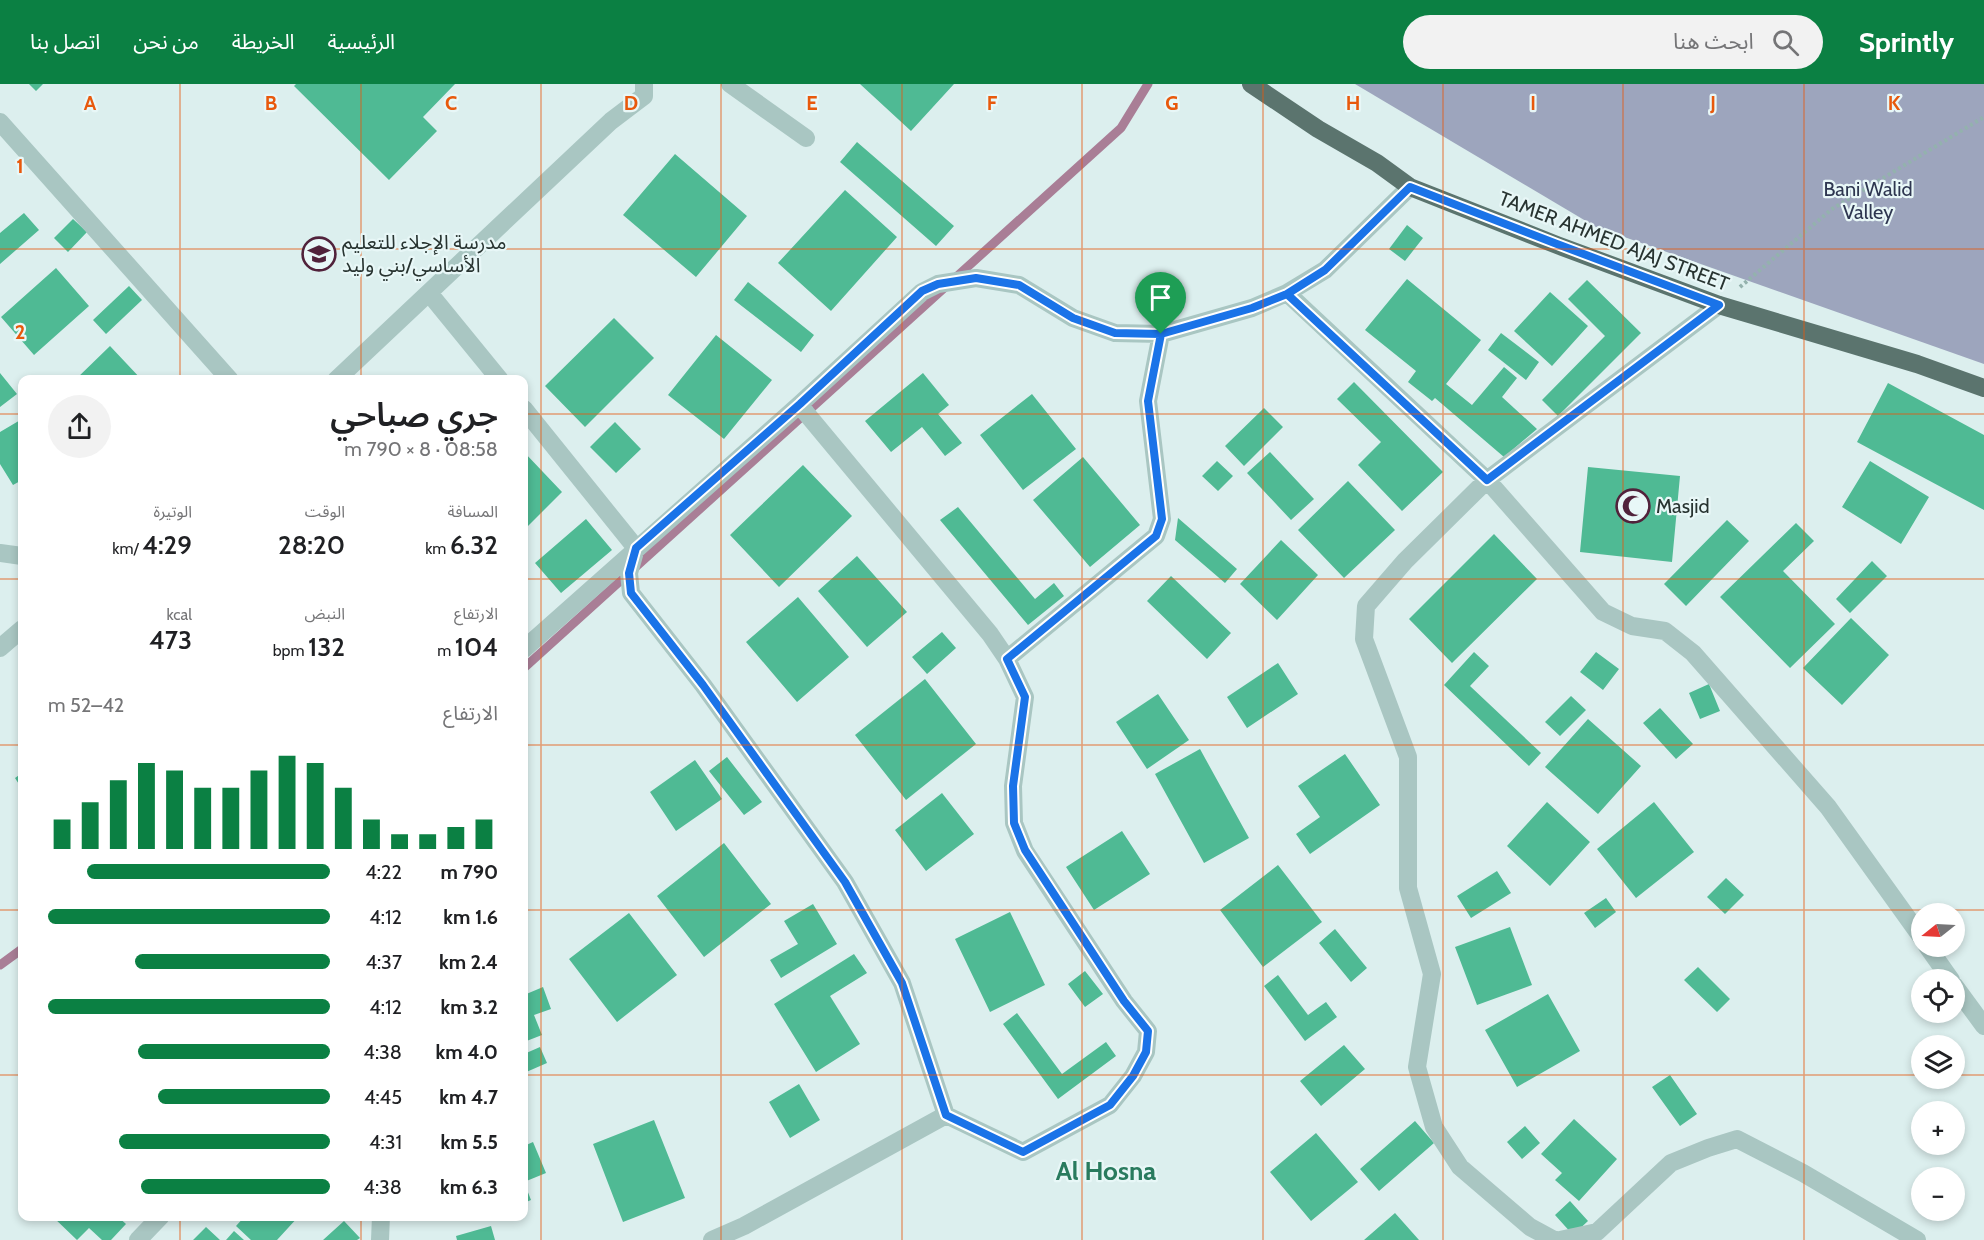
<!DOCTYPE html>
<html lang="ar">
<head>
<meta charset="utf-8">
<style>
	body { margin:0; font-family:Cabin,"Noto Sans Arabic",sans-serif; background:#f2f2f2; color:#202124; direction:rtl; height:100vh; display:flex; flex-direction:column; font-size:22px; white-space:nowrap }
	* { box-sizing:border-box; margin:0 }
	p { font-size:20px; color:#757577 }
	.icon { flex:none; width:33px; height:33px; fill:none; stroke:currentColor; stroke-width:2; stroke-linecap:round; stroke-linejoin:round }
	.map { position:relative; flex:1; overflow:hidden; direction:ltr }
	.sheet { position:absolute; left:18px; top:291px; width:510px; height:846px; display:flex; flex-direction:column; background:#fff; border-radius:12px; box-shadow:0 3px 9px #0003; direction:rtl }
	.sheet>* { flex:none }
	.needle { width:39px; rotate:252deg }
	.fabs { position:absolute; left:1911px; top:819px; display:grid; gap:12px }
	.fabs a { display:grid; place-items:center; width:54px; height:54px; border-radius:50%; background:#fff; box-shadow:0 3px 9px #0003; font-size:30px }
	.pin { position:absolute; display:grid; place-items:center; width:51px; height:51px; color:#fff; margin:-62px -26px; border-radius:50% 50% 50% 0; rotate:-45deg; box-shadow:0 0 6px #0007 }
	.pin .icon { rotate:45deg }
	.round { display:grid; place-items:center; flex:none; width:63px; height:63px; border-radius:32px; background:#f2f2f2 }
	.summary { display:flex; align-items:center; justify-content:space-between; height:102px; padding:0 30px }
	h1 { font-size:33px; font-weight:600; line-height:45px }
	.figures { display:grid; grid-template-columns:repeat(3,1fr); gap:9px; height:102px; padding:6px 30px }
	.figures div { display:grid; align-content:center }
	.figures b { font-size:26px; font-weight:600 }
	.figures small { font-size:16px; font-weight:400 }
	.figures p { font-size:16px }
	.chart { height:168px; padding:12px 30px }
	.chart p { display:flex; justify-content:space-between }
	.chart svg { width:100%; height:108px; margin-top:6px; stroke:#0b8043; stroke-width:6 }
	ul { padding:0 30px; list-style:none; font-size:20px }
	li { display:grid; grid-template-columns:96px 72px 1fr; align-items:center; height:45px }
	li i { height:15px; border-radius:8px; background:#0b8043 }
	header { display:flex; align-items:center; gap:36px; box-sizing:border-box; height:84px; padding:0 30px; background:#0b8043; color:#fff }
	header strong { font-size:28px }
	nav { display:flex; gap:33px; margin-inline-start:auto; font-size:21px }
	.search { width:420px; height:54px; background:#f2f2f2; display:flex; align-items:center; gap:15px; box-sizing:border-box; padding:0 21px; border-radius:33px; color:#757577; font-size:22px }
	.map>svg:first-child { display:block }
</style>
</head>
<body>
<header>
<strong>Sprintly</strong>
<div class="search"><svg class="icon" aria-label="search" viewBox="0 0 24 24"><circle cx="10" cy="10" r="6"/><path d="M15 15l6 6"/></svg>ابحث هنا</div>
<nav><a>الرئيسية</a><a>الخريطة</a><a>من نحن</a><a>اتصل بنا</a></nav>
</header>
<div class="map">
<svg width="1984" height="1156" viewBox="0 0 1984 1156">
	<rect width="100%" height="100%" fill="#dcefee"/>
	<path fill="#9da5bd" d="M 1355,0 L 1984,0 L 1984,280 L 1596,143 Z"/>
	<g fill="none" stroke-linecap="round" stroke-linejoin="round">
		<path stroke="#a97e96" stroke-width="9" d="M 524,584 L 1121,44 L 1148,0
			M 0,881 L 22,865"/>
	</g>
	<path fill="#4fba94" d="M 29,0 L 43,0 L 36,7 Z
		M 296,0 L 455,0 L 423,33 L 437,47 L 389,96 L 294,2 Z
		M 860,0 L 954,0 L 911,47 Z
		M 857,58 L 954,142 L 936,162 L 840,78 Z
		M 675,70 L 747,132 L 696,193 L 623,131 Z
		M 845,106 L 897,153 L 831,227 L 778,179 Z
		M 24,129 L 39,146 L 0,180 L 0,149 Z
		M 73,135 L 87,148 L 68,168 L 54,154 Z
		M 1407,141 L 1423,154 L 1405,177 L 1389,165 Z
		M 56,184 L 89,222 L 34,271 L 1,233 Z
		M 1407,195 L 1481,256 L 1446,300 L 1472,321 L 1504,283 L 1517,294 L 1502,313 L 1537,345 L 1504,373 L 1435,314 L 1432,317 L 1408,298 L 1416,287 L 1365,246 Z
		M 1587,196 L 1641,249 L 1558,332 L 1542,316 L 1605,252 L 1568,215 Z
		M 748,198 L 814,251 L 801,268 L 734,216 Z
		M 129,202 L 142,216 L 106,250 L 93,236 Z
		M 1550,208 L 1588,242 L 1552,282 L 1514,247 Z
		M 614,234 L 654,274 L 585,343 L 545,302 Z
		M 1501,249 L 1539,278 L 1526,296 L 1488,266 Z
		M 716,251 L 772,296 L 724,355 L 668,311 Z
		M 110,262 L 142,296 L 75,296 Z
		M 0,289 L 17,310 L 0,323 Z
		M 923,289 L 949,321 L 938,330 L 962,359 L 945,372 L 922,343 L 891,368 L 865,337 Z
		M 1354,298 L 1443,388 L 1402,427 L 1358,381 L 1381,358 L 1337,315 Z
		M 1888,299 L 1984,351 L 1984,426 L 1857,358 Z
		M 1032,310 L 1076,365 L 1023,406 L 980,351 Z
		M 1264,324 L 1283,343 L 1244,382 L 1225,362 Z
		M 22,335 L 22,396 L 13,401 L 0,380 L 0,348 Z
		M 615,338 L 641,365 L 616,389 L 590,363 Z
		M 524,368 L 562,408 L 524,446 Z
		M 1270,368 L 1314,415 L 1291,436 L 1247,389 Z
		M 1083,373 L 1140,441 L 1090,483 L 1033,416 Z
		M 1217,377 L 1233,392 L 1218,407 L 1202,392 Z
		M 1870,377 L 1929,413 L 1901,460 L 1842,423 Z
		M 803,381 L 852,432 L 779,503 L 730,451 Z
		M 1588,383 L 1680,392 L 1672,478 L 1580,468 Z
		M 1348,397 L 1395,446 L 1344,494 L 1298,446 Z
		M 958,423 L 1035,515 L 1054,499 L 1064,512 L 1028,541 L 940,436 Z
		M 1178,434 L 1237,485 L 1225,499 L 1175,456 Z
		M 586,435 L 612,466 L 561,509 L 535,479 Z
		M 1727,436 L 1749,457 L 1686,522 L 1664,500 Z
		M 1796,439 L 1814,457 L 1783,487 L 1835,540 L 1790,584 L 1720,513 Z
		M 1494,450 L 1537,495 L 1452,579 L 1409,535 Z
		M 1281,456 L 1318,491 L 1277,536 L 1240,500 Z
		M 857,472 L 907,528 L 867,563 L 818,507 Z
		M 1872,477 L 1887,492 L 1850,529 L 1836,515 Z
		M 1171,492 L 1231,549 L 1207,575 L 1147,517 Z
		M 798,513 L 849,573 L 797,618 L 746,558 Z
		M 1851,534 L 1889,571 L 1842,621 L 1803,584 Z
		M 942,548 L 956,564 L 927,590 L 912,573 Z
		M 1474,568 L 1489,582 L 1470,602 L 1541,669 L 1529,682 L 1444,601 Z
		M 1596,568 L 1619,585 L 1603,606 L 1580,588 Z
		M 1278,579 L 1298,610 L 1247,644 L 1227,613 Z
		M 925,595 L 976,660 L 906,716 L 855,651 Z
		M 1709,600 L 1720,627 L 1700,635 L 1689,609 Z
		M 1158,610 L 1189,656 L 1147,685 L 1116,638 Z
		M 1571,612 L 1586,626 L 1560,652 L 1545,638 Z
		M 1660,624 L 1693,660 L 1676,675 L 1643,639 Z
		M 1588,635 L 1641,682 L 1598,730 L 1545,683 Z
		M 1200,665 L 1249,754 L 1204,779 L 1155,690 Z
		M 1345,670 L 1380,721 L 1310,770 L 1296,750 L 1320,733 L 1298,702 Z
		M 727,673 L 762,718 L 744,731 L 709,687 Z
		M 695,676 L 722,715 L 676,747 L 650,708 Z
		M 22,689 L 22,705 L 15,694 Z
		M 942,709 L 974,750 L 926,787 L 895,746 Z
		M 1547,718 L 1590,758 L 1550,802 L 1507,762 Z
		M 1654,718 L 1694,768 L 1636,814 L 1597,765 Z
		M 1122,747 L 1150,790 L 1094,826 L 1066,783 Z
		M 724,759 L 771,820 L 704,873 L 657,812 Z
		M 1278,781 L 1322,838 L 1263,883 L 1220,826 Z
		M 1497,787 L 1511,809 L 1471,834 L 1457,812 Z
		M 1726,794 L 1744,811 L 1725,830 L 1707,813 Z
		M 1606,814 L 1616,828 L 1595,844 L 1584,829 Z
		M 813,820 L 837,860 L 781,894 L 770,876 L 798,860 L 784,837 Z
		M 1010,828 L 1045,901 L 990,928 L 955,855 Z
		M 629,829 L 677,891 L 617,938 L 569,875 Z
		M 1510,843 L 1532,901 L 1477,921 L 1455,863 Z
		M 1335,845 L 1367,884 L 1351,898 L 1319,859 Z
		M 854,870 L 867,889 L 830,912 L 860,960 L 816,988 L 774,920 Z
		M 1698,883 L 1730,915 L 1717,928 L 1684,896 Z
		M 1085,887 L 1103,910 L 1085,923 L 1068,900 Z
		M 1278,891 L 1308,931 L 1326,918 L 1337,933 L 1305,957 L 1264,902 Z
		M 543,903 L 551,925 L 534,931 L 542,951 L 524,958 L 524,911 Z
		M 1548,910 L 1580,967 L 1517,1003 L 1485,946 Z
		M 1017,929 L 1062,990 L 1106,958 L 1116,972 L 1058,1015 L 1003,940 Z
		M 1344,961 L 1365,985 L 1321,1022 L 1300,997 Z
		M 540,963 L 547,979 L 524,989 L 524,970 Z
		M 1670,991 L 1697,1030 L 1680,1042 L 1652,1003 Z
		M 799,1000 L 820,1036 L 790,1054 L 769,1018 Z
		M 1574,1035 L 1617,1075 L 1579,1117 L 1555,1096 L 1562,1089 L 1541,1070 Z
		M 654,1036 L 685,1114 L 623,1138 L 593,1060 Z
		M 1415,1037 L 1434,1059 L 1379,1107 L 1360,1085 Z
		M 1525,1042 L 1540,1059 L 1522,1075 L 1507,1058 Z
		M 1316,1049 L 1358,1098 L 1311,1137 L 1270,1088 Z
		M 533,1058 L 546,1089 L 524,1098 L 531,1116 L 524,1119 L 524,1062 Z
		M 1570,1117 L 1588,1137 L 1573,1151 L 1555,1131 Z
		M 1395,1129 L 1419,1156 L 1364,1156 Z
		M 52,1132 L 117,1132 L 126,1140 L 111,1156 L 102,1156 L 89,1144 L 77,1156 Z
		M 245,1132 L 299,1132 L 277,1156 L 251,1156 L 236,1142 Z
		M 344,1137 L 360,1154 L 357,1156 L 323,1156 Z
		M 491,1142 L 495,1156 L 457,1156 L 456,1152 Z
		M 206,1143 L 220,1156 L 193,1156 Z
		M 234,1147 L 244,1156 L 226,1156 Z"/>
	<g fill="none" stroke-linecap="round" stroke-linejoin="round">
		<path stroke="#93b2ad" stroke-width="4" stroke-dasharray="3 3" stroke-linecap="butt" d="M 1740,203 L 1832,125 L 1984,33"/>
		<path stroke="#a9c6c2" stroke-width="18" d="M 730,0 L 806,54
			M 0,38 L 230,296
			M 429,209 L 500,296
			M 1287,209 L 1487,396 L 1603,528 L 1632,542 L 1665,547 L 1693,569 L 1828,723 L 1922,854
			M 336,296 L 611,37 L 644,12 L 644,0
			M 524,325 L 636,464 L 629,489 L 631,509 L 703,601 L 845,798 L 902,899 L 946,1031 L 1023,1068 L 1110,1021 L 1133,992 L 1146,968 L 1148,947 L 1124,917 L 1025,767 L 1014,739 L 1013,702 L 1025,613 L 1007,575 L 990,550 L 806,329 L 800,320
			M 0,469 L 22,472
			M 0,564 L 22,545
			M 524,565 L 800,320 L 922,208 L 938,200 L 976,194 L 1019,201 L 1073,234 L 1115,249 L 1161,250 L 1252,224 L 1287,209 L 1325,186 L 1410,103
			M 1007,575 L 1156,452 L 1162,435 L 1148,317 L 1161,250
			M 1927,862 L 1951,896
			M 1954,901 L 1984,942
			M 138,1156 L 161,1132
			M 380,1156 L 381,1132
			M 712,1156 L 744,1142 L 946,1031
			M 1554,1156 L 1530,1143 L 1460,1083 L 1434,1043 L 1417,983 L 1432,890 L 1408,804 L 1408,673 L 1364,555 L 1366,522 L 1405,477 L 1487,396 L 1719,221
			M 1560,1156 L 1597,1148 L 1671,1079 L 1708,1064 L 1737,1055 L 1803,1089 L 1917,1156"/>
		<path stroke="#5b746e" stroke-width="18" d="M 1251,0 L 1318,45 L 1377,79 L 1410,103 L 1557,161 L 1719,221 L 1917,280 L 1984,304"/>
	</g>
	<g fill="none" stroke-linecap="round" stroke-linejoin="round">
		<defs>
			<path id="route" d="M 1161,250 L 1148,317 L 1162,435 L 1156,452 L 1007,575 L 1025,613 L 1013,702 L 1014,739 L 1025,766 L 1124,917 L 1148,947 L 1146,968 L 1133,992 L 1110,1021 L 1023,1068 L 946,1031 L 902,899 L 845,798 L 703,601 L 631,509 L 629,489 L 636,464 L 800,320 L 922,207 L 938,200 L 976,194 L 1019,201 L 1073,234 L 1115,249 L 1161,250 L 1252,224 L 1287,210 L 1487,396 L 1719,221 L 1557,160 L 1410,103 L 1325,186 L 1287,210 L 1252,224 L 1161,250"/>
		</defs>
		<use href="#route" stroke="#fff" stroke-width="12"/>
		<use href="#route" stroke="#1a73e8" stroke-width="8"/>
	</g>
	<path fill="none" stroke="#e8590c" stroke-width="1.5" stroke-opacity="0.55" d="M 180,0 L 180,296M 361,0 L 361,296M 541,0 L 541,1156M 721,0 L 721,1156M 902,0 L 902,1156M 1082,0 L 1082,1156M 1263,0 L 1263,1156M 1443,0 L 1443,1156M 1623,0 L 1623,1156M 1804,0 L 1804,1156M 0,165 L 1984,165M 0,330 L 22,330M 524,330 L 1984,330M 0,495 L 22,495M 524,495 L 1984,495M 0,661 L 22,661M 524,661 L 1984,661M 0,826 L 22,826M 524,826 L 1984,826M 0,991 L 22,991M 524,991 L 1922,991M 1954,991 L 1984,991M 180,1132 L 180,1156M 361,1132 L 361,1156"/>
	<defs>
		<symbol id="school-ring" viewBox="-11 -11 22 22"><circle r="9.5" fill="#e8f7f7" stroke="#51223b" stroke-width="1.5"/><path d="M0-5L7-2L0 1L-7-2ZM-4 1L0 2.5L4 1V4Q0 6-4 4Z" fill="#51223b"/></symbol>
		<symbol id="mosque-ring" viewBox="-11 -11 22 22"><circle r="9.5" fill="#e8f7f7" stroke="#51223b" stroke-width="1.5"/><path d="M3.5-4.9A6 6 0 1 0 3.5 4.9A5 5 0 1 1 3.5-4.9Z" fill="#51223b"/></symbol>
	</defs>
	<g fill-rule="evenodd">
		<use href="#school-ring" x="300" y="151" width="38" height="38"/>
		<use href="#mosque-ring" x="1614" y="403" width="38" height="38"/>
	</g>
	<g text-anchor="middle" stroke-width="4.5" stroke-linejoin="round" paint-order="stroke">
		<g font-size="20" fill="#2e3650" stroke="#e8f7f7">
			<text x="1868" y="112">Bani Walid<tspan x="1868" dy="23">Valley</tspan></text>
		</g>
		<g font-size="20" fill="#283431" stroke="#e8f7f7">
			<text transform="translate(1614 157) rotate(21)" y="7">TAMER AHMED AJAJ STREET</text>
		</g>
		<g font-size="20" fill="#283431" stroke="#e8f7f7" text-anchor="start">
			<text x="342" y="165">مدرسة الإجلاء للتعليم<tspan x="342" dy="23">الأساسي/بني وليد</tspan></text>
			<text x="1656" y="429">Masjid</text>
		</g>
		<g font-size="26" font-weight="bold" fill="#297b5e" stroke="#e8f7f7">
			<text x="1106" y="1096">Al Hosna</text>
		</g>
	</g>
	<g font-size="20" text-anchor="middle" font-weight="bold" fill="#e8590c" stroke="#e8f7f7" stroke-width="4.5" stroke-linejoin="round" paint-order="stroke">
		<text x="90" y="26">A</text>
		<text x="271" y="26">B</text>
		<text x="451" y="26">C</text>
		<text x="631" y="26">D</text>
		<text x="812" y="26">E</text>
		<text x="992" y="26">F</text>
		<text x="1172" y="26">G</text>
		<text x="1353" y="26">H</text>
		<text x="1533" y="26">I</text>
		<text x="1713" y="26">J</text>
		<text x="1894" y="26">K</text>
		<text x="20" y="89">1</text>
		<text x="20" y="255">2</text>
	</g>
</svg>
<div class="fabs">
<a><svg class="needle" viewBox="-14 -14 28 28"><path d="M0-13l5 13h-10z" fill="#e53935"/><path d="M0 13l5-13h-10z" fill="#757577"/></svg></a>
<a><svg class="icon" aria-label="locate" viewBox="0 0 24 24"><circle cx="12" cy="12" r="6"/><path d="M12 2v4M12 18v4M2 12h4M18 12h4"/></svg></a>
<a><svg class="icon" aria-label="layers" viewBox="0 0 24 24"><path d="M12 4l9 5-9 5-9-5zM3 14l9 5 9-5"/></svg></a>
<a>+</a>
<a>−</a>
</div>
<div class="pin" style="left:1161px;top:250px;background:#1e9e55"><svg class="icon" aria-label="arrive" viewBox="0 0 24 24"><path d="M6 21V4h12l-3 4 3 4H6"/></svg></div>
<section class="sheet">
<div class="summary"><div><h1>جري صباحي</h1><p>08:58 · 8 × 790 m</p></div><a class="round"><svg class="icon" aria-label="share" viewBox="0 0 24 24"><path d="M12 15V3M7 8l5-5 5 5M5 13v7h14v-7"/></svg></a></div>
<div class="figures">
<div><p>المسافة</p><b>6.32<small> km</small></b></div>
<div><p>الوقت</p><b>28:20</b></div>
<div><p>الوتيرة</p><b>4:29<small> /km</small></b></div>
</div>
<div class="figures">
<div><p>الارتفاع</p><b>104<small> m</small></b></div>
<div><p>النبض</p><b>132<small> bpm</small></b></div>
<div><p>kcal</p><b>473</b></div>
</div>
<div class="chart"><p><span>الارتفاع</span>42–52 m</p>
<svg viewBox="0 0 160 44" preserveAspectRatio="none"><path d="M5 44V32M15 44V25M25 44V16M35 44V9M45 44V12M55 44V19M65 44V19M75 44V12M85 44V6M95 44V9M105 44V19M115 44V32M125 44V38M135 44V38M145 44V35M155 44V32"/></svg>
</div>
<ul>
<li><b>790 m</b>4:22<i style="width:86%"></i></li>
<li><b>1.6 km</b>4:12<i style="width:100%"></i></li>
<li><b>2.4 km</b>4:37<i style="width:69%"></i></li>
<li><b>3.2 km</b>4:12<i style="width:100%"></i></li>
<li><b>4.0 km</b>4:38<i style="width:68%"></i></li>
<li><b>4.7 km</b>4:45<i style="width:61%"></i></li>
<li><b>5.5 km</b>4:31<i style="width:75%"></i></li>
<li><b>6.3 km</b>4:38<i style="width:67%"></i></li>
</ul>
</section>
</div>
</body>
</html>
